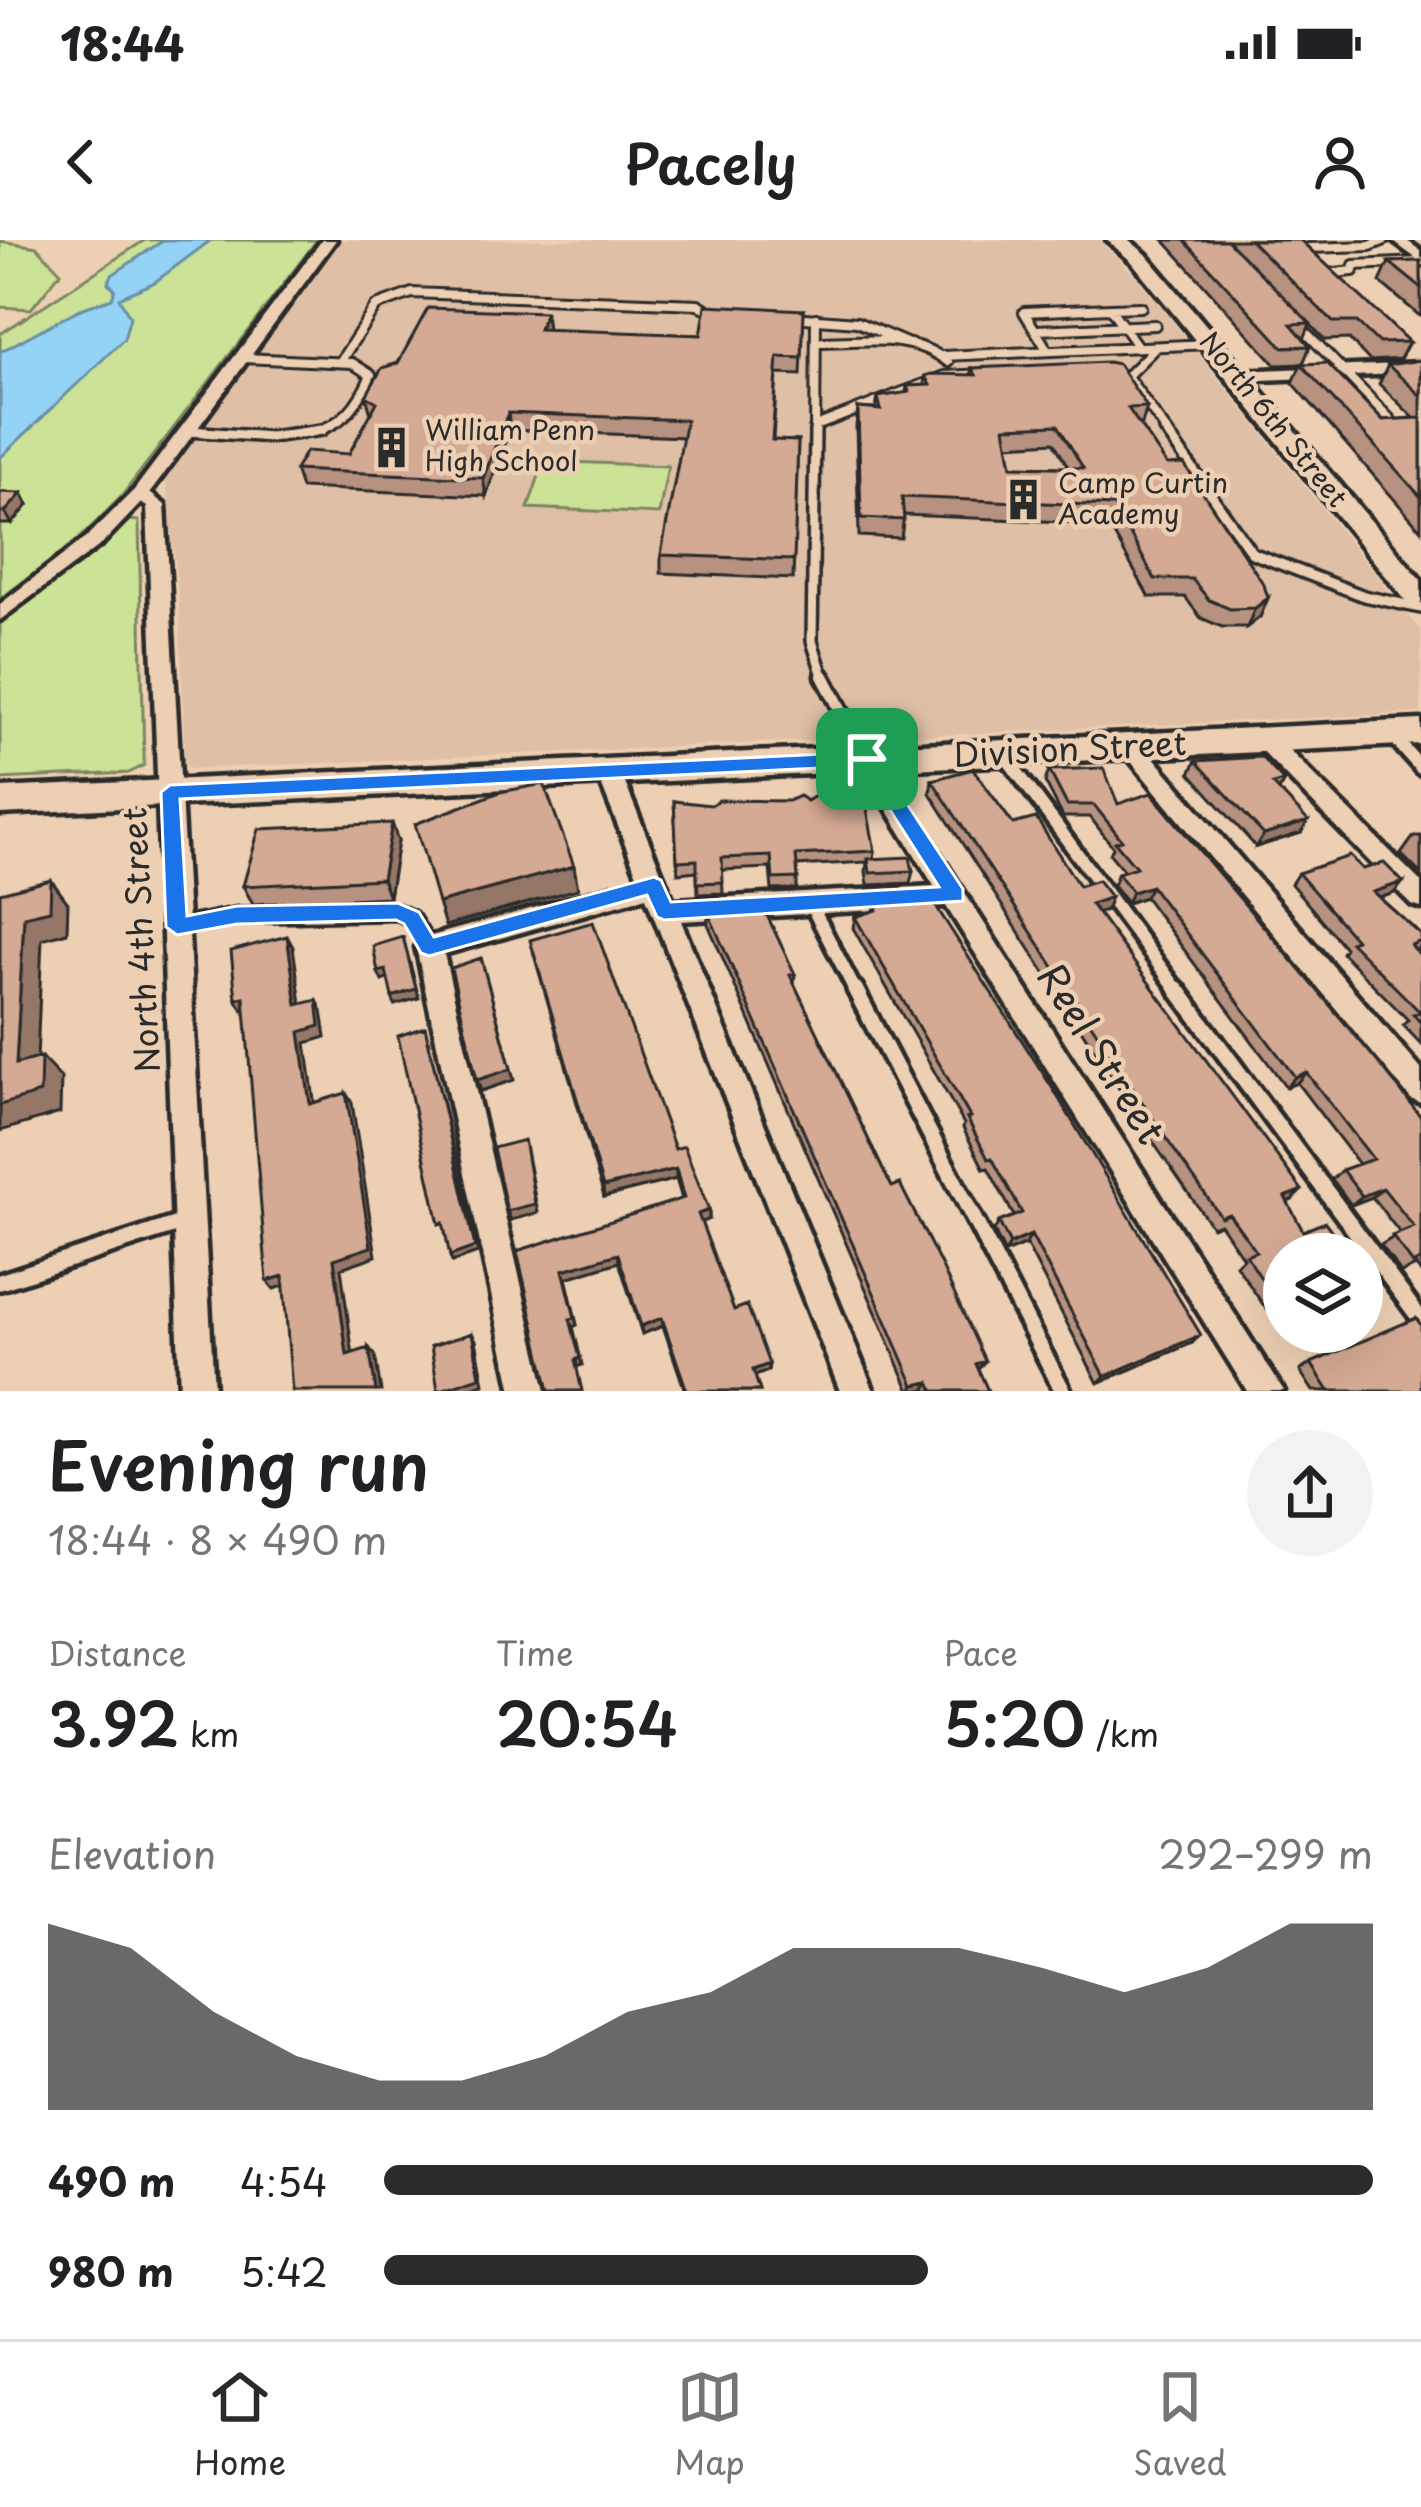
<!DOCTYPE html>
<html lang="en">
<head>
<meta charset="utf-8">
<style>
	body { margin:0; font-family:"Playpen Sans",sans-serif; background:#f2f2f2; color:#202124; height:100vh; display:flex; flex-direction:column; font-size:45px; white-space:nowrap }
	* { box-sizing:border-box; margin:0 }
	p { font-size:39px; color:#757577 }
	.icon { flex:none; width:66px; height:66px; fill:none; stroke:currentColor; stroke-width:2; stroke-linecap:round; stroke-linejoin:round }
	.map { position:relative; height:1151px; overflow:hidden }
	.side { display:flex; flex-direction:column; background:#fff; flex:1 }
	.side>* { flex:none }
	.fabs { position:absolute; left:1263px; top:993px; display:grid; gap:24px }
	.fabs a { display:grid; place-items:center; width:120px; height:120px; border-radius:50%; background:#fff; box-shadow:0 12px 48px #0002; font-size:60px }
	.pin { position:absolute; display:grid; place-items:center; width:102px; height:102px; color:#fff; margin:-51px; border-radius:24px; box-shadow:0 6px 18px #0006 }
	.round { display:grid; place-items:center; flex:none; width:126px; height:126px; border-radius:63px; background:#f2f2f2 }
	.summary { display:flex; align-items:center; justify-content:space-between; height:204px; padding:0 48px }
	h1 { font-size:66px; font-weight:600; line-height:90px }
	.metrics { display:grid; grid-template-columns:repeat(3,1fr); gap:18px; height:204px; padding:12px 48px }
	.metrics div { display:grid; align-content:center }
	.metrics b { font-size:60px; font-weight:600 }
	.metrics small { font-size:33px; font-weight:400 }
	.metrics p { font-size:33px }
	.chart { height:336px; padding:24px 48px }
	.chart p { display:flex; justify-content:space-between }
	.chart svg { width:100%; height:216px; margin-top:12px; fill:#2b2b2b; opacity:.7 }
	ul { padding:0 48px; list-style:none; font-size:39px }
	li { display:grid; grid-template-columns:192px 144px 1fr; align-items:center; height:90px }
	li i { height:30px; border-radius:15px; background:#2b2b2b }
	.status { display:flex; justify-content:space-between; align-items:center; height:84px; padding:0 60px; background:#fff; direction:ltr }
	.status svg { height:33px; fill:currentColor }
	header { display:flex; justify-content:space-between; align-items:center; height:156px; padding:0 48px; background:#fff; font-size:54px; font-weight:600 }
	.dock { display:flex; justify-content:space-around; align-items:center; height:168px; border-top:3px solid #e0e0e0; background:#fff; font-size:33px; color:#757577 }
	.dock a { display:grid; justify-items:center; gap:6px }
	.dock .selected { color:#2b2b2b }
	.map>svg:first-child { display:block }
</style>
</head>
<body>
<div class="status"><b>18:44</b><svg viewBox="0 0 49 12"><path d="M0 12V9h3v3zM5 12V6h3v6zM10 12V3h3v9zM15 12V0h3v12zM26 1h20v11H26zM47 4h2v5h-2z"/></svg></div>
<header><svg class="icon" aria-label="back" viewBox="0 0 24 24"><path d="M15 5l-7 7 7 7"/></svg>Pacely<svg class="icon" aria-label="person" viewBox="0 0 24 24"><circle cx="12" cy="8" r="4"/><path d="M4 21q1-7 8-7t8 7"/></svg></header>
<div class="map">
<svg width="1421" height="1151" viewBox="0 0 1421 1151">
	<rect width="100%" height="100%" fill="#edd0b4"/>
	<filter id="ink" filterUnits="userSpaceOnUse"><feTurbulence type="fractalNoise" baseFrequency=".00833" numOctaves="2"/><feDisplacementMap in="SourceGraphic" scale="24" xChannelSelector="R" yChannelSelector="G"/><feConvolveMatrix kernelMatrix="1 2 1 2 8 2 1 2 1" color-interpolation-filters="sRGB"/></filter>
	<g filter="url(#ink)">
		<path fill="#dfbfa6" d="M 339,0 L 1099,0 L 1137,37 L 1421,391 L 1421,473 L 189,529 L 185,523 L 179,360 L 166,240 Z"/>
		<path fill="#cce297" stroke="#7c8661" stroke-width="3" d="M 145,0 L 317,0 L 121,257 L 76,302 L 0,359 L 0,94 Z
			M 0,1 L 37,7 L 61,32 L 31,69 L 0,67 Z
			M 544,221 L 668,226 L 659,274 L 528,268 Z
			M 130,280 L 139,281 L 144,525 L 129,533 L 0,539 L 0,382 Z"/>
		<path fill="#94d3f5" stroke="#6a90a4" stroke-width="3" d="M 164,0 L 211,0 L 155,42 L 119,58 L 130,77 L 124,99 L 0,218 L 0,112 L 78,70 L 112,58 L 115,49 L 108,43 L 112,35 Z"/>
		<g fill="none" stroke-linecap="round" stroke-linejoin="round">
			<defs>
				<path id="lane-far3" d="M 1308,8 L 1370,6 L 1385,0
					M 1335,33 L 1353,31 L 1354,25 L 1421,22
					M 1110,68 L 1141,67
					M 792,77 L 857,82 L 906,103
					M 1297,83 L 1391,180
					M 1036,90 L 1155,85
					M 817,102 C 862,102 911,92 948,122
					M 1048,111 L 1024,72 L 1110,68 L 1138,107
					M 943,116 L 1210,104
					M 243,118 L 352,123 L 371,135 C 358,165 343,186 309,193
					M 340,122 L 376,66 L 412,53 L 698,64 L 717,75
					M 1113,133 L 1127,136 L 1168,193
					M 1127,136 L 1156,107
					M 816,186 L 944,136 L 985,134
					M 189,191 L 220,193
					M 815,193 L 816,78"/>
				<path id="lane-far2" d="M 815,190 L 812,401 L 824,439
					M 1165,190 L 1252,313 L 1364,356 L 1421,368
					M 189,191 L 270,197 L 322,190"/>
				<path id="lane-far1" d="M 823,436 L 867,519
					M 1391,494 L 1421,528
					M 1003,513 L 1179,752
					M 810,663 L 856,752
					M 177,687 L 237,675 L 398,672 L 411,678 L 429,707"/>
				<path id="lane" d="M 855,749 L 1063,1151
					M 1177,749 L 1421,1080
					M 0,1042 L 187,981"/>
				<path id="street" d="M 322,0 L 336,0 L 150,253 L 165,265 L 214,1151 L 180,1151 L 147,267 L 141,263 L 102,304 L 0,380 L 0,364 L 88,296 L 134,250 Z
					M 1391,0 L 1406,0 L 1421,11 L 1421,22 Z
					M 1421,123 L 1421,133 L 1237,141 L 1229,136 L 1237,131 Z
					M 1265,492 L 1273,494 L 1421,642 L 1421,668 L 1412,665 L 1257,506 L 1254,500 L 1257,494 Z
					M 1131,498 L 1139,500 L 1421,829 L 1421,863 L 1411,859 L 1123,512 L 1120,506 Z
					M 867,511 L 875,513 L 1284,1151 L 1247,1151 L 946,666 L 681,681 L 874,1151 L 840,1151 L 646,657 L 444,714 L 546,1151 L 512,1151 L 416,707 L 420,699 L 639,639 L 596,531 L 608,523 L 620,531 L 673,660 L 934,646 L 856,519 Z"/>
				<path id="secondary" d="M 1107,0 L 1129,0 L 1146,14 L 1421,340 L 1421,368 L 1410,366 L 1132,22 Z
					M 1421,480 L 1421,504 L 0,574 L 0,548 Z"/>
			</defs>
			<use href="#lane-far3" stroke="#2b2b2b" stroke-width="14"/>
			<use href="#lane-far2" stroke="#2b2b2b" stroke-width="16"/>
			<use href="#lane-far1" stroke="#2b2b2b" stroke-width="21"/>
			<use href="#lane" stroke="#2b2b2b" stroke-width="24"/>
			<use href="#street" stroke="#2b2b2b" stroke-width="9"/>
			<use href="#secondary" stroke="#2b2b2b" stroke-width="9"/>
			<use href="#lane-far3" stroke="#edd0b4" stroke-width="8"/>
			<use href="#lane-far2" stroke="#edd0b4" stroke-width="9"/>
			<use href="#lane-far1" stroke="#edd0b4" stroke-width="12"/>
			<use href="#lane" stroke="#edd0b4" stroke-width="15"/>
			<use href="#street" fill="#edd0b4" fill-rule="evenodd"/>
			<use href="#secondary" fill="#edd0b4" fill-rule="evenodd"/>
		</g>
		<path fill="#b79280" stroke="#2b2b2b" stroke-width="3" fill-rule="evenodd" d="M 1164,0 L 1300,0 L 1409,102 L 1400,119 L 1370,121 L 1349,99 L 1325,100 L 1310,84 L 1304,99 L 1310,106 L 1303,124 L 1276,125 Z
			M 1421,21 L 1421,77 L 1380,42 L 1389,22 Z
			M 804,70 L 801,135 L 777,134 L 773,200 L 798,201 L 793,339 L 661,333 L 661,315 L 683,197 L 510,190 L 486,256 L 301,248 L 295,230 L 349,214 L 371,174 L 366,156 L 547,90 L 701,95 Z
			M 1421,120 L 1421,290 L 1293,143 L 1301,124 L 1382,180 L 1414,178 L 1379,144 L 1388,125 Z
			M 972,128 L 1147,167 L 1142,184 L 1139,184 L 1167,225 L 1268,358 L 1260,377 L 1247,387 L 1222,387 L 1201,378 L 1185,357 L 1149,357 L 1108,284 L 904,275 L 901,298 L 859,296 L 856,186 L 858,168 L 876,169 L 878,157 L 906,153 L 907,146 L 924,145 L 925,136 L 971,135 ZM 1054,202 L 1068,227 L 1012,226 L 1008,205 Z
			M 0,252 L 28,265 L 12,284 L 0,284 Z
			M 1196,521 L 1284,541 L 1279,550 L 1301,593 L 1256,607 L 1190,533 Z
			M 1049,530 L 1118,564 L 1421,877 L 1421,1033 L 1416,1026 L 1401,1033 L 1381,1005 L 1400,993 L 1372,957 L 1351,965 L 1332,939 L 1342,930 L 1359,924 L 1297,843 L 1286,847 L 1145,657 L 1127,663 L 1113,645 L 1118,633 L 1124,631 L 1110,614 L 1113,607 L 1090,577 L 1063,577 L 1045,542 Z
			M 932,540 L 1013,584 L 1106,670 L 1097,673 L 1292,960 L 1287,962 L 1284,1014 L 1284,1066 L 1276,1070 L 1273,1066 L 1266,1069 L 1236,1025 L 1243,1018 L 1220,984 L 1212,987 L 1155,905 L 930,553 Z
			M 674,561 L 875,611 L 874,619 L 913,631 L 910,643 L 868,645 L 866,631 L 867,622 L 797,626 L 797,649 L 772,650 L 770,628 L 722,630 L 723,653 L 698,654 L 697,631 L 678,633 Z
			M 1414,596 L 1421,596 L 1421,634 L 1401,614 Z
			M 398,601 L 389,657 L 253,664 L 243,646 Z
			M 1363,629 L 1403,642 L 1394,653 L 1380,658 L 1421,695 L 1421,705 L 1416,711 L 1421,716 L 1421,804 L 1403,785 L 1408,780 L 1342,713 L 1345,708 L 1291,644 L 1298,633 Z
			M 876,663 L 1192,1103 L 1098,1143 L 1026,1004 L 1005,1013 L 994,991 L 999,982 L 1014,976 L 988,928 L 984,929 L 963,888 L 964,884 L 853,688 L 855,677 L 874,671 Z
			M 708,672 L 795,734 L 794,744 L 883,930 L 985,1121 L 978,1129 L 988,1151 L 927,1151 L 926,1149 L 910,1151 L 708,684 Z
			M 533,711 L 675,909 L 709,970 L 709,979 L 701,982 L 734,1070 L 769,1124 L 768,1131 L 755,1136 L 760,1151 L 685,1151 L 663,1086 L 642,1094 L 619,1022 L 566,1038 L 577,1085 L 573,1087 L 582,1125 L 517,1011 L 682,959 L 676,939 L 604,957 Z
			M 1311,1123 L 1421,1151 L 1313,1151 L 1300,1131 Z"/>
		<path fill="#957768" stroke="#2b2b2b" stroke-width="3" d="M 545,72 L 547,89 L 541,106 L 539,89 Z
			M 508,173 L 510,190 L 486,256 L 483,238 Z
			M 22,253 L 28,265 L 12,284 L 5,272 Z
			M 1268,358 L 1260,377 L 1247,387 L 1255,368 Z
			M 1308,581 L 1301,593 L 1256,607 L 1264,595 Z
			M 392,583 L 398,601 L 389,657 L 382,639 Z
			M 574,626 L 578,649 L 445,686 L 438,663 Z
			M 51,640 L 68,663 L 67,692 L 42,699 L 36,845 L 16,824 L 24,676 Z
			M 1403,642 L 1394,653 L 1365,663 L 1373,652 Z
			M 1151,646 L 1145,657 L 1127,663 L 1132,652 Z
			M 1111,657 L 1106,670 L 1085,676 L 1091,664 Z
			M 287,696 L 293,707 L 303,777 L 297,765 Z
			M 403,697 L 419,758 L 395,765 L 392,757 Z
			M 481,718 L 514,840 L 481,851 L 477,840 Z
			M 386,730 L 389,738 L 382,741 L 378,732 Z
			M 244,757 L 250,768 L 243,770 L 236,759 Z
			M 317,760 L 322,771 L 326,797 L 306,803 L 316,874 L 310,864 L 300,792 Z
			M 425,787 L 478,1013 L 452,1022 L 450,1016 Z
			M 41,817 L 61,838 L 60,873 L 0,891 L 0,865 Z
			M 1306,832 L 1297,843 L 1286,847 L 1295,837 Z
			M 346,853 L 352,863 L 376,1016 L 341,1028 L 354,1123 L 347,1115 L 334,1019 Z
			M 524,900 L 538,973 L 511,980 L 507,971 Z
			M 676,929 L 676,939 L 604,957 L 603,947 Z
			M 1383,948 L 1372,957 L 1351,965 L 1362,956 Z
			M 1302,950 L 1292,960 L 1275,967 L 1285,957 Z
			M 709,970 L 709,979 L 698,984 L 698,974 Z
			M 1031,995 L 1026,1004 L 1005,1013 L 1010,1004 Z
			M 618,1014 L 619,1022 L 566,1038 L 577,1085 L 573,1087 L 582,1125 L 577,1127 L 563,1030 Z
			M 283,1036 L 291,1044 L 274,1049 L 267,1041 Z
			M 662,1078 L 663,1086 L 642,1094 L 641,1086 Z
			M 472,1093 L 476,1100 L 484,1144 L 463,1151 L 438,1151 Z
			M 1201,1095 L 1192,1103 L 1098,1143 L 1105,1136 Z
			M 369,1108 L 375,1115 L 381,1151 L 376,1151 Z
			M 769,1124 L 768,1131 L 752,1137 L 753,1130 Z
			M 930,1142 L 926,1149 L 911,1151 L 914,1145 Z"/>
		<path fill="#d5aa95" stroke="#2b2b2b" stroke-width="3" fill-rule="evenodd" d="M 1184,0 L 1227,0 L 1310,83 L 1291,84 L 1310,106 L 1283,107 Z
			M 1250,0 L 1300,0 L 1409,102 L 1379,103 L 1357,82 L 1333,82 Z
			M 1421,21 L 1421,48 L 1389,22 Z
			M 706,65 L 804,70 L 802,118 L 778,117 L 772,200 L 798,201 L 794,320 L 661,315 L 686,180 L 508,173 L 483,238 L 295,230 L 306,211 L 349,214 L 377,162 L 366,156 L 382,128 L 398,123 L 428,68 L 545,72 L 539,89 L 701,95 Z
			M 1421,120 L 1421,156 L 1388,125 Z
			M 1108,122 L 1118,124 L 1147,167 L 1128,168 L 1167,225 L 1184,224 L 1264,345 L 1268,358 L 1255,368 L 1230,369 L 1209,360 L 1192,339 L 1155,339 L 1114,266 L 902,257 L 904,280 L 861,278 L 858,168 L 881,170 L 878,157 L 909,152 L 907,146 L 930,145 L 925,136 L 931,134 L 976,135 L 972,128 ZM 1058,185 L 1083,228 L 1012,226 L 1005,187 Z
			M 1327,123 L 1382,180 L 1421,178 L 1421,257 L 1301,124 Z
			M 0,252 L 22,253 L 5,272 L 0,272 Z
			M 1261,517 L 1284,541 L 1273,544 L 1308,581 L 1264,595 L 1196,521 Z
			M 1103,528 L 1118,564 L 1151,553 L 1387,833 L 1421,877 L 1421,1020 L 1413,1024 L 1392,996 L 1414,987 L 1383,948 L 1362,956 L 1342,930 L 1373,919 L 1306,832 L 1295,837 L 1151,646 L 1132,652 L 1118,633 L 1136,627 L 1115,602 L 1122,600 L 1094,565 L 1067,565 L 1049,530 Z
			M 973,529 L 1013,584 L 1036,578 L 1079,646 L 1098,640 L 1111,657 L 1091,664 L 1302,950 L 1285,957 L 1303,991 L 1325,982 L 1349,1014 L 1284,1014 L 1284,1058 L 1276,1061 L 1246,1015 L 1256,1011 L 1229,974 L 1221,977 L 1163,894 L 932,540 Z
			M 544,544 L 574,626 L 438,663 L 415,584 L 500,552 Z
			M 864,553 L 875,611 L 796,615 L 798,638 L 773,639 L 771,616 L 722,618 L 723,642 L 697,643 L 697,620 L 677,621 L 674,561 L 711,565 L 719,560 L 788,561 L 799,556 L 807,561 L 817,555 L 830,559 Z
			M 392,583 L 382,639 L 243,646 L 259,589 Z
			M 1350,616 L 1363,629 L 1384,623 L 1403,642 L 1373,652 L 1421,695 L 1421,701 L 1411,705 L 1421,716 L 1421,783 L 1413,774 L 1420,772 L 1350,702 L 1356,700 L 1298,633 Z
			M 910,617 L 913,631 L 870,633 L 868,619 Z
			M 51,640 L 50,670 L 24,676 L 16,824 L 41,817 L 40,853 L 0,865 L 0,653 Z
			M 932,660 L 1053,849 L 1201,1095 L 1105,1136 L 1031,995 L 1010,1004 L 999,982 L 1022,973 L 992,918 L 988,919 L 967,878 L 970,877 L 855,677 L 877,670 L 876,663 Z
			M 764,669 L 795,734 L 790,735 L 883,930 L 892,947 L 900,944 L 942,1027 L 985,1121 L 976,1124 L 988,1151 L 934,1151 L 930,1142 L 914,1145 L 708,672 Z
			M 593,682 L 675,909 L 684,906 L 709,970 L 698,974 L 734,1070 L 747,1065 L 769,1124 L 753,1130 L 760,1151 L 687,1151 L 662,1078 L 641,1086 L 618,1014 L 563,1030 L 575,1078 L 570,1079 L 580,1118 L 575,1120 L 582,1151 L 549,1151 L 517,1011 L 684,958 L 676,929 L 603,947 L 530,700 Z
			M 287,696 L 297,765 L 317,760 L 320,786 L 300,792 L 310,864 L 346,853 L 371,1007 L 334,1019 L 347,1115 L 369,1108 L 376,1151 L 292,1151 L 283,1036 L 267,1041 L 244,757 L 236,759 L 231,711 Z
			M 403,697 L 416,749 L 392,757 L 386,730 L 378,732 L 373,706 Z
			M 481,718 L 511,829 L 477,840 L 451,728 Z
			M 425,787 L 475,1007 L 450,1016 L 443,982 L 439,984 L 398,796 Z
			M 524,900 L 535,964 L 507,971 L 493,908 Z
			M 1416,1078 L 1421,1085 L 1421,1151 L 1329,1151 L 1311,1123 Z
			M 472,1093 L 480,1137 L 438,1151 L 431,1106 Z"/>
	</g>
	<path fill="#1a73e8" stroke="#fff" stroke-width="3" fill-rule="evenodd" d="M 867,512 L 874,514 L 963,649 L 963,661 L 664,680 L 657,677 L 647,655 L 429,716 L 421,713 L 404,684 L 396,680 L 237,684 L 177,695 L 166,687 L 161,552 L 170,545 ZM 862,526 L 939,647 L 671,662 L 661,640 L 654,637 L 434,697 L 419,672 L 398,663 L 237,666 L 187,676 L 180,559 Z"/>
	<defs>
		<symbol id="building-bare" viewBox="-9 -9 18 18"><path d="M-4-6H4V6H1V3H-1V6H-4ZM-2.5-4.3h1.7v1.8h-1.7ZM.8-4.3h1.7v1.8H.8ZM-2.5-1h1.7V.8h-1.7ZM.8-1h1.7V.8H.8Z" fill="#2b2b2b" stroke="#edd0b4" stroke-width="2.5" paint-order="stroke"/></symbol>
	</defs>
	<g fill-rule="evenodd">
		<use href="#building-bare" x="362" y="178" width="59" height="59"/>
		<use href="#building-bare" x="994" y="230" width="59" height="59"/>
	</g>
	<g text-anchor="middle" stroke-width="9" stroke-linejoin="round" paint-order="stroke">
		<g font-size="27" fill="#2b2b2b" stroke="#edd0b4">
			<text transform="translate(1273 180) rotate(51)" y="9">North 6th Street</text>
		</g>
		<g font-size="27" fill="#2b2b2b" stroke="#edd0b4" text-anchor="start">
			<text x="425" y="200">William Penn<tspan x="425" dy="31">High School</tspan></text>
			<text x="1058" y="253">Camp Curtin<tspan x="1058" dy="31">Academy</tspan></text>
		</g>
		<g font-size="33" fill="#2b2b2b" stroke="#edd0b4">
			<text transform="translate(1070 509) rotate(-3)" y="12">Division Street</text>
			<text transform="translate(141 700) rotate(-93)" y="12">North 4th Street</text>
		</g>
		<g font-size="39" fill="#2b2b2b" stroke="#edd0b4">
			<text transform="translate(1101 814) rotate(58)" y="14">Reel Street</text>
		</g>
	</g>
</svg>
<div class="fabs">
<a><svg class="icon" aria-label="layers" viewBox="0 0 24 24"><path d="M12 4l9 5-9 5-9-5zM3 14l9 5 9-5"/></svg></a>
</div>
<div class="pin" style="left:867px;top:519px;background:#1e9e55"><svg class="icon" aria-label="arrive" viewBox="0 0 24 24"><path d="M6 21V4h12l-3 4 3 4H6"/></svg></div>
</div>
<section class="side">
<div class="summary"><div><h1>Evening run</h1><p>18:44 · 8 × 490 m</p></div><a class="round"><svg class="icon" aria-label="share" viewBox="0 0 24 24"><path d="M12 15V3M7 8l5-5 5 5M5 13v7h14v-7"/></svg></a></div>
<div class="metrics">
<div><p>Distance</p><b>3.92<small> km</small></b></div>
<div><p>Time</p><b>20:54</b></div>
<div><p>Pace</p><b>5:20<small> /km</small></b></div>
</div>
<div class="chart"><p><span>Elevation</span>292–299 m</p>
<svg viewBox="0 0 160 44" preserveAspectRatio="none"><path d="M0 44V6L10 11L20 24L30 33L40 38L50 38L60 33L70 24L80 20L90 11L100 11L110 11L120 15L130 20L140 15L150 6L160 6V44z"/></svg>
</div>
<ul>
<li><b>490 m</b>4:54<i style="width:100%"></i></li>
<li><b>980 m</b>5:42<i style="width:55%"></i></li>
</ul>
</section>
<nav class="dock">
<a class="selected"><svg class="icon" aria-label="home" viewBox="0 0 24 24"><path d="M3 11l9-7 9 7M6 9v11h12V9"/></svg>Home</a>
<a><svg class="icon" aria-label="map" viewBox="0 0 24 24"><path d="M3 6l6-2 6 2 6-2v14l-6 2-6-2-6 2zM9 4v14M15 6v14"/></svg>Map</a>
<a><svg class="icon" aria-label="saved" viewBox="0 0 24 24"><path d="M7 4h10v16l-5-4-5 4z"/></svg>Saved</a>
</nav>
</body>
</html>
